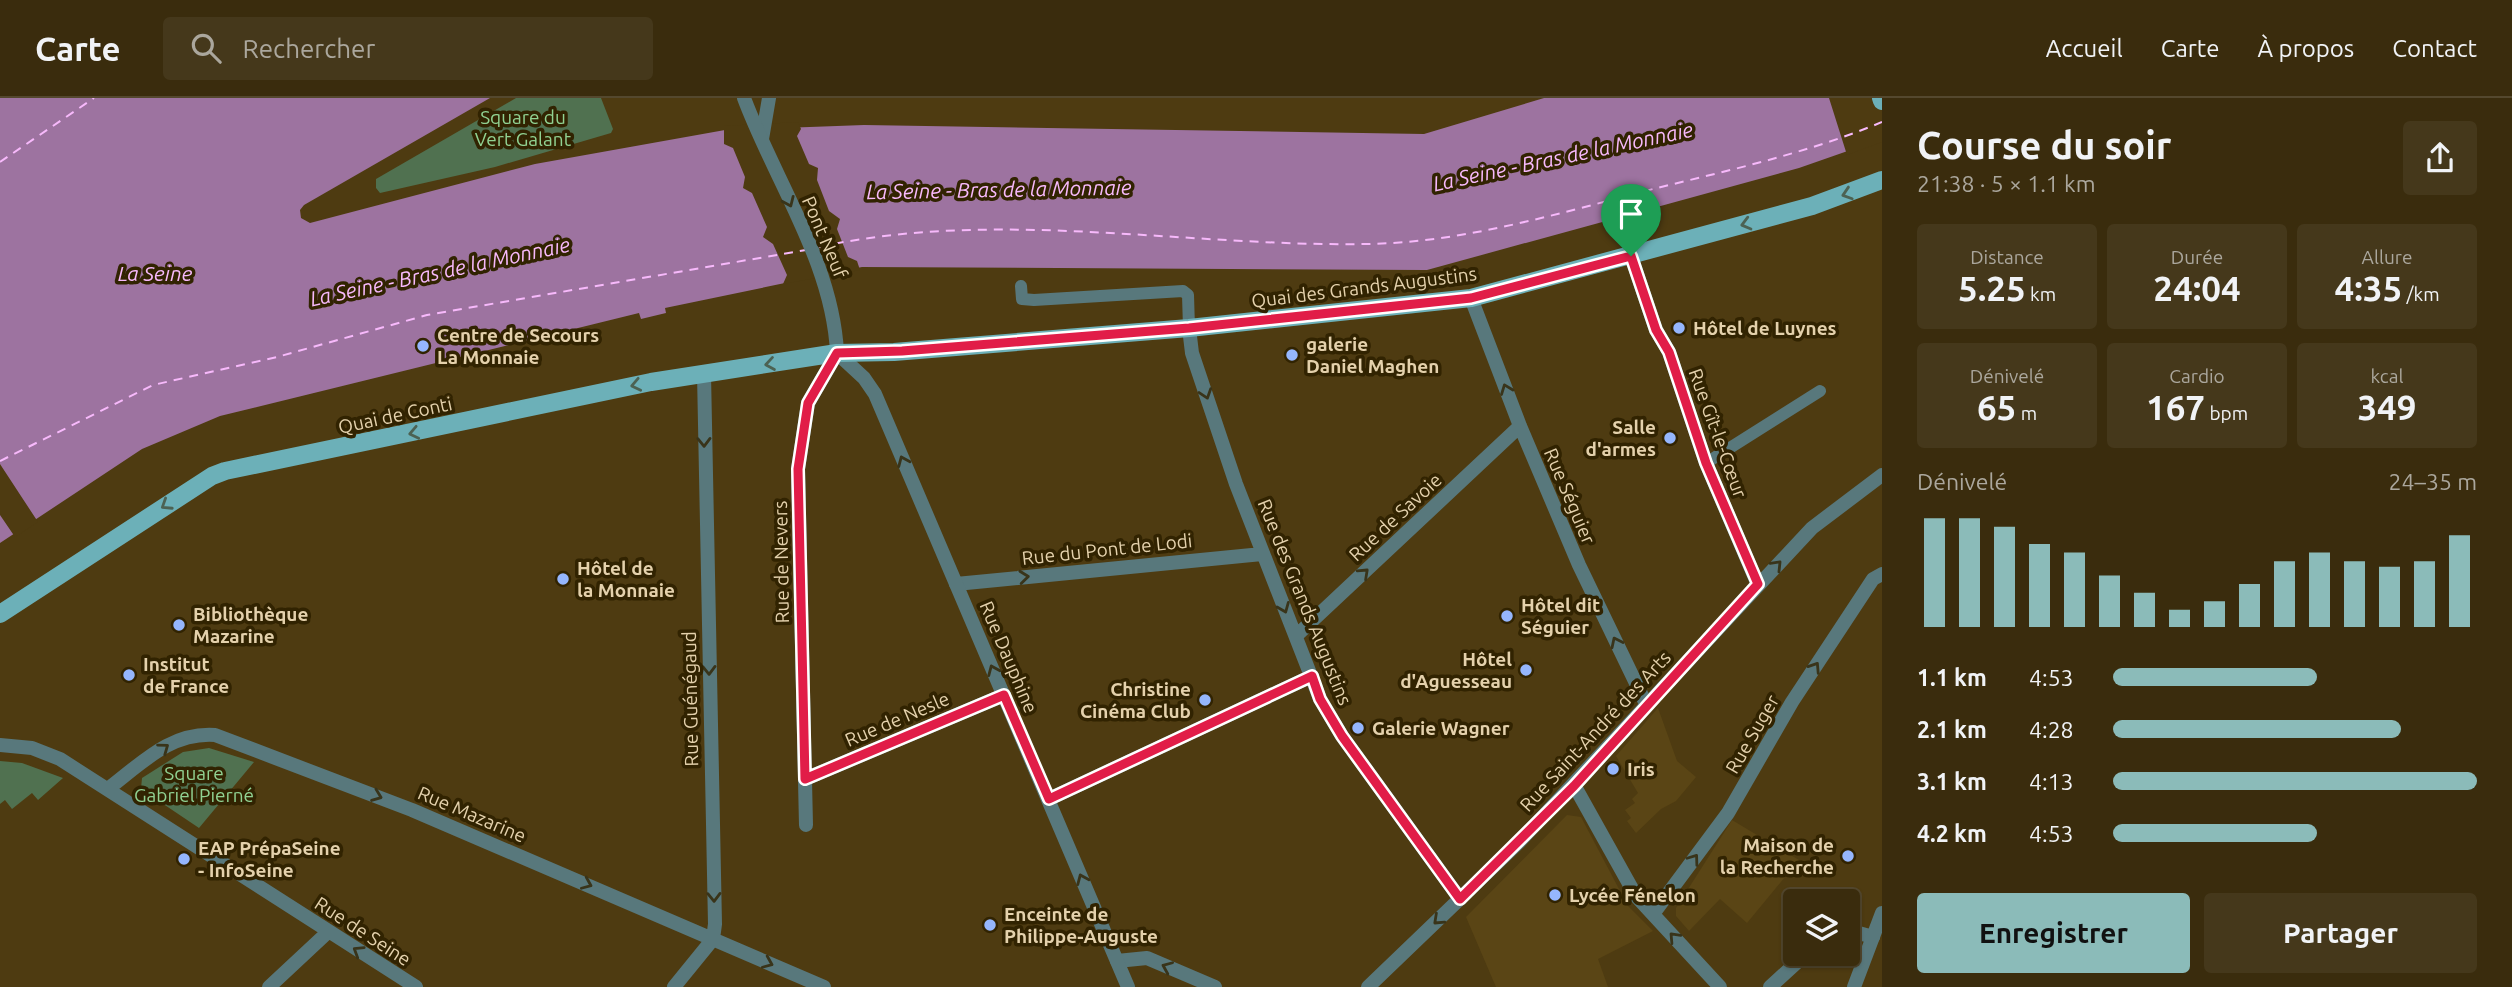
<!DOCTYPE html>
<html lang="fr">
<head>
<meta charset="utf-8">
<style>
	body { margin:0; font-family:Ubuntu,sans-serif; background:#45381b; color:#f1f3f6; height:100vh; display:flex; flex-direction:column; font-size:26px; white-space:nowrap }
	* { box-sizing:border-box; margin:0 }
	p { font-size:23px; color:#aba79d }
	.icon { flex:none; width:38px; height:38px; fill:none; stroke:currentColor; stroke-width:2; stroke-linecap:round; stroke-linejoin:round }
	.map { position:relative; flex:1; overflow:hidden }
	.details { display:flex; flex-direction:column; background:#3a2c0d; width:630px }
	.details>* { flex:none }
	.buttons { position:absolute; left:1783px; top:791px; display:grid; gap:14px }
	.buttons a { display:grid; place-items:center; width:77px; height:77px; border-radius:7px; background:#3a2c0d; box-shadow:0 2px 5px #0004,0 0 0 2px #54482e; font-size:35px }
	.pin { position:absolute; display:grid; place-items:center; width:60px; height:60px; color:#fff; margin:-72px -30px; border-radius:50% 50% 50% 0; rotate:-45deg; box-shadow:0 0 7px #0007 }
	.pin .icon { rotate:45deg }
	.round { display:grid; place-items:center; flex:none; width:74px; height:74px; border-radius:7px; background:#45381b }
	.overview { display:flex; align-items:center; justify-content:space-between; height:119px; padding:0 35px }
	h1 { font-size:38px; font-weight:700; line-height:52px }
	.stats { display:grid; grid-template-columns:repeat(3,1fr); gap:10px; height:119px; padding:7px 35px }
	.stats div { display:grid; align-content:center; border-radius:7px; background:#45381b; text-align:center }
	.stats b { font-size:35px; font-weight:700 }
	.stats small { font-size:19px; font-weight:400 }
	.stats p { font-size:19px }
	.chart { height:196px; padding:14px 35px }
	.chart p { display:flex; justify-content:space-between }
	.chart svg { width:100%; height:126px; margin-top:7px; stroke:#8bbbb9; stroke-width:6 }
	.button { display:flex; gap:14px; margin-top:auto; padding:14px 35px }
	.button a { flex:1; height:80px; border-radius:7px; background:#8bbbb9; color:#111; font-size:28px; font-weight:700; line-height:80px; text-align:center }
	.button a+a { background:#45381b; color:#f1f3f6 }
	ul { padding:0 35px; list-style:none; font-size:23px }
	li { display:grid; grid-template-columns:112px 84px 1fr; align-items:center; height:52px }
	li i { height:18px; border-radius:9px; background:#8bbbb9 }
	header { display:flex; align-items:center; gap:42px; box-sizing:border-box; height:98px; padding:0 35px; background:#3a2c0d; border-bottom:2px solid #54482e }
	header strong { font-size:33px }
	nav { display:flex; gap:38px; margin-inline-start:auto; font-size:24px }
	.search { width:490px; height:63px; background:#45381b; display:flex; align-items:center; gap:18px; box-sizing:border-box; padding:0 24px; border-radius:7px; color:#aba79d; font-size:26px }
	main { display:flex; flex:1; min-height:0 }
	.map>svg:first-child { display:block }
</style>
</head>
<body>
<header>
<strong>Carte</strong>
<div class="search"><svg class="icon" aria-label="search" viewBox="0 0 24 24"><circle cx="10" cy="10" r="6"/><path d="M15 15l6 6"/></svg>Rechercher</div>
<nav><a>Accueil</a><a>Carte</a><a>À propos</a><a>Contact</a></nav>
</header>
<main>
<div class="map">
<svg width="1882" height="889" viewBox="0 0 1882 889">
	<rect width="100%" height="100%" fill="#4e3b11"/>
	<path fill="#5a4515" d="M 1658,610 L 1677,663 L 1696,679 L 1676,703 L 1661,711 L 1636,735 L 1627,723 L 1631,720 L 1625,712 L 1635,705 L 1632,701 L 1638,695 L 1616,658 Z
		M 1567,717 L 1581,719 L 1628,808 L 1653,833 L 1598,861 L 1608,889 L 1496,889 L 1466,819 Z
		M 1732,722 L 1799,762 L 1747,825 L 1720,801 L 1689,833 L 1676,818 L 1676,810 Z"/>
	<path fill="#507150" d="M 516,0 L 601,0 L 613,31 L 611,35 L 495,69 L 380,95 L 376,90 L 376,81 Z
		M 209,650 L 254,664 L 199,730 L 141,691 L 142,680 L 183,654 Z
		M 0,663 L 22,665 L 63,680 L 38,702 L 32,695 L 12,711 L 5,702 L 0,706 Z"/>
	<path fill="#9d73a0" d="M 0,0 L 490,0 L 304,107 L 300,112 L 301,120 L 310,125 L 535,66 L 725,32 L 864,27 L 1424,36 L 1544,0 L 1882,0 L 1882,41 L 1799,70 L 1427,172 L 862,169 L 665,210 L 666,215 L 641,221 L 639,215 L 220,318 L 142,351 L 0,445 Z"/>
	<path fill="#4e3b11" d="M 1829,0 L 1882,0 L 1882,44 L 1847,57 Z
		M 798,24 L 801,31 L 797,38 L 809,66 L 818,70 L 817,82 L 829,113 L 840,121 L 837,131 L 848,159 L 857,163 L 860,172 L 783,186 L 787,177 L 773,146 L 763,139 L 767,129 L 752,95 L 743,90 L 745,79 L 733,50 L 724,46 L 724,28 Z
		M 0,366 L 38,424 L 15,439 L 0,417 Z"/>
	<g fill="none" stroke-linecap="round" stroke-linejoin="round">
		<path stroke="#f7b9fb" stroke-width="2" stroke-dasharray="9 7" stroke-linecap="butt" d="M 0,64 L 94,0
			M 819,149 C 996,110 1185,149 1366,146 C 1462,145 1560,115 1653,91 C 1730,72 1808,55 1882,24
			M 0,363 L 153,287 L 277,259 L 427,217 L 806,152"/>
		<path stroke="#58787c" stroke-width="12" d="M 1021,188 L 1022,201 L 1034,202 L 1183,193 L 1188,197 L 1189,230
			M 1706,365 L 1820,293"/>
		<path stroke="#58787c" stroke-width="14" d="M 762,41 L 769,0
			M 1631,158 L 1656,232 L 1669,254 L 1706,365 L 1758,487
			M 1471,200 L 1520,328 L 1579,467 L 1646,606
			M 1189,230 L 1192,255 L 1236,386 L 1320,601 L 1342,638 L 1460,801
			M 956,486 L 1262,456
			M 1296,538 L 1520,328
			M 0,647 L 32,650 L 60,661 L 416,889
			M 805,681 L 1004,597
			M 1574,687 L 1636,798 L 1720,889
			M 109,690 C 143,664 171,634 215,637 L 412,712 L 824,889
			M 1049,701 L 1312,578
			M 806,727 L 798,371 L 808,305 L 837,255
			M 1653,816 L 1728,715 L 1792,604 L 1873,481 L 1882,476
			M 1848,832 L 1873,839
			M 1117,863 L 1147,860 L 1215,889
			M 269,889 L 328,834
			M 674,889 L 713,841 L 715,826 L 704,276
			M 1368,889 L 1519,744 L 1812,430 L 1882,377
			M 1770,889 L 1806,856"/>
		<path stroke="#58787c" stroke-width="14" d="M 744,0 C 775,83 833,165 837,255 L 864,280 L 875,296 L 1128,889
			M 1854,889 L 1882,815"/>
		<path stroke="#6cb0b8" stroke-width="18" d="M 1881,0 L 1882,3
			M 0,516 L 212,378 L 225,373 L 651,284 L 837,255 L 894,254 L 1189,230 L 1471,200 L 1812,108 L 1882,82"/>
	</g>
	<defs><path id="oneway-chevron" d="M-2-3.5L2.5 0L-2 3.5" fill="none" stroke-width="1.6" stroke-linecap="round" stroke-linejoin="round" transform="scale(1.75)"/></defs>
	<g stroke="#4c6253">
		<use href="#oneway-chevron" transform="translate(1847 96) rotate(162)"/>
		<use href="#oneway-chevron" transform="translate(1746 126) rotate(165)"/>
		<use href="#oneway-chevron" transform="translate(770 266) rotate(171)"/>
		<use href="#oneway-chevron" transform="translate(636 287) rotate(168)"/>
		<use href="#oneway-chevron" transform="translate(414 335) rotate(168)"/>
		<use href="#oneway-chevron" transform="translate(166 407) rotate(147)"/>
	</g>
	<g stroke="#39341a">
		<use href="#oneway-chevron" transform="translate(789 104) rotate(66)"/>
		<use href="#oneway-chevron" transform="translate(1506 291) rotate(-111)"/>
		<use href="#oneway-chevron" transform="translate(1206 296) rotate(72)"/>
		<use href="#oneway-chevron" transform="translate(704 344) rotate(89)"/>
		<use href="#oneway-chevron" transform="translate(903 363) rotate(-113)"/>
		<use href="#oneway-chevron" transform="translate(1777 467) rotate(-46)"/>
		<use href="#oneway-chevron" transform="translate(1364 475) rotate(-43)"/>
		<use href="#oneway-chevron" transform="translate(1024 479) rotate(-6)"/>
		<use href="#oneway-chevron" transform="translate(1284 510) rotate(68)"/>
		<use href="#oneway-chevron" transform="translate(1616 544) rotate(-116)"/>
		<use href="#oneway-chevron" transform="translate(1815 569) rotate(-57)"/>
		<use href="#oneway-chevron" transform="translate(709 572) rotate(89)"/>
		<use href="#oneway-chevron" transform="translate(993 572) rotate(-113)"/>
		<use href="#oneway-chevron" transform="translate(164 650) rotate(-36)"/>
		<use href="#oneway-chevron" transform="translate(377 698) rotate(21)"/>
		<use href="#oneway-chevron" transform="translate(1694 761) rotate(-54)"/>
		<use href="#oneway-chevron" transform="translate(1082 781) rotate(-113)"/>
		<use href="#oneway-chevron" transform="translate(587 786) rotate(23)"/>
		<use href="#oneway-chevron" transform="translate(714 799) rotate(89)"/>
		<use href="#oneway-chevron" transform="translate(1438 822) rotate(137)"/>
		<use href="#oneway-chevron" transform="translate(1674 839) rotate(-133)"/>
		<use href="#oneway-chevron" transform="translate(358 853) rotate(-148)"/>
		<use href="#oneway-chevron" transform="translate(768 865) rotate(23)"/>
		<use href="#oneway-chevron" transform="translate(1167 869) rotate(-157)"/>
	</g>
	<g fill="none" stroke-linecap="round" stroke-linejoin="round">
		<defs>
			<path id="route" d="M 1631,158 L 1656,232 L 1669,254 L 1706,365 L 1758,486 L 1574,688 L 1460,801 L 1342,638 L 1320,601 L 1312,578 L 1049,701 L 1004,597 L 805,681 L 798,371 L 808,305 L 837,255 L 902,253 L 1189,230 L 1471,200 Z"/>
		</defs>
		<use href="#route" stroke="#fff" stroke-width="14"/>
		<use href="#route" stroke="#e11d48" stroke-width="9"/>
	</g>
	<g fill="#95b6fd" stroke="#312301" stroke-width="2.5">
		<circle cx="1679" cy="230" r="7"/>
		<circle cx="423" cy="248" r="7"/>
		<circle cx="1292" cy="257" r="7"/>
		<circle cx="1670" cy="340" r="7"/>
		<circle cx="563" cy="481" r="7"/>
		<circle cx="1507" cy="518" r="7"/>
		<circle cx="179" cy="527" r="7"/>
		<circle cx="1526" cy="572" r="7"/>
		<circle cx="129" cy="577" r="7"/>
		<circle cx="1205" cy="602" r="7"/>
		<circle cx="1358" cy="630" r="7"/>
		<circle cx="1613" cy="671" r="7"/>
		<circle cx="1848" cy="758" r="7"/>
		<circle cx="184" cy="761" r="7"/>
		<circle cx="1555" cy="797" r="7"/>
		<circle cx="990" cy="827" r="7"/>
	</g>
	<g text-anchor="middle" stroke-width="7" stroke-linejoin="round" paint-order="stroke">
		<g font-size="19" fill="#91d292" stroke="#312301">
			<text x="523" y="26">Square du<tspan x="523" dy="22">Vert Galant</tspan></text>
			<text x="194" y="682">Square<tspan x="194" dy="22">Gabriel Pierné</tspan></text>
		</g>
		<g font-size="19" fill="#e4d1ac" stroke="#312301">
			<text transform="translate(825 139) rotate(67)" y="7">Pont Neuf</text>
			<text transform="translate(1364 189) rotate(-7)" y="7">Quai des Grands Augustins</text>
			<text transform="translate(395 317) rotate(-12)" y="7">Quai de Conti</text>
			<text transform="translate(1718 335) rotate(70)" y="7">Rue Gît-le-Cœur</text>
			<text transform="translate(1570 398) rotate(67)" y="7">Rue Séguier</text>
			<text transform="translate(1395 419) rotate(-43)" y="7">Rue de Savoie</text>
			<text transform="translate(1107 451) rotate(-6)" y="7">Rue du Pont de Lodi</text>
			<text transform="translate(781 464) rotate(-91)" y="7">Rue de Nevers</text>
			<text transform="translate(1305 504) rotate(68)" y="7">Rue des Grands Augustins</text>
			<text transform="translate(1009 559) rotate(67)" y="7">Rue Dauphine</text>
			<text transform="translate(690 601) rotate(-91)" y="7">Rue Guénégaud</text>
			<text transform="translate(897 621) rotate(-23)" y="7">Rue de Nesle</text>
			<text transform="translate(1595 633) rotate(-47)" y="7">Rue Saint-André des Arts</text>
			<text transform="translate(1752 636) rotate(-60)" y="7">Rue Suger</text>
			<text transform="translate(472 716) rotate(23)" y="7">Rue Mazarine</text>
			<text transform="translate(363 833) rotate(33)" y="7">Rue de Seine</text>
		</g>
		<g font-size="19" font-weight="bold" fill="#e4d1ac" stroke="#312301" text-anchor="start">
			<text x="1693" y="237">Hôtel de Luynes</text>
			<text x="437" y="244">Centre de Secours<tspan x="437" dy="22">La Monnaie</tspan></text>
			<text x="1306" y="253">galerie<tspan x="1306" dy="22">Daniel Maghen</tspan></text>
			<text x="1656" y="336" text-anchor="end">Salle<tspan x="1656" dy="22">d'armes</tspan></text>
			<text x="577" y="477">Hôtel de<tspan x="577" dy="22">la Monnaie</tspan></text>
			<text x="1521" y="514">Hôtel dit<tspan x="1521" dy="22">Séguier</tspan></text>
			<text x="193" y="523">Bibliothèque<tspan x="193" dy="22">Mazarine</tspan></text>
			<text x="1512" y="568" text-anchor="end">Hôtel<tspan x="1512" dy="22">d'Aguesseau</tspan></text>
			<text x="143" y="573">Institut<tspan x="143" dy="22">de France</tspan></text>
			<text x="1191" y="598" text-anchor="end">Christine<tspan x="1191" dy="22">Cinéma Club</tspan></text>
			<text x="1372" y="637">Galerie Wagner</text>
			<text x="1627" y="678">Iris</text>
			<text x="1834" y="754" text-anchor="end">Maison de<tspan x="1834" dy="22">la Recherche</tspan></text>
			<text x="198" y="757">EAP PrépaSeine<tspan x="198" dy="22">- InfoSeine</tspan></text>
			<text x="1569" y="804">Lycée Fénelon</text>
			<text x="1004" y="823">Enceinte de<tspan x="1004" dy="22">Philippe-Auguste</tspan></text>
		</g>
		<g font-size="21" font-style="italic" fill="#f7b9fb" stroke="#312301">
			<text transform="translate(1563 59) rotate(-12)" y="7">La Seine - Bras de la Monnaie</text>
			<text transform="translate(999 92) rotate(-1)" y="7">La Seine - Bras de la Monnaie</text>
			<text transform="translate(440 174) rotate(-12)" y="7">La Seine - Bras de la Monnaie</text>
			<text x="155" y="183">La Seine</text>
		</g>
	</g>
</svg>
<div class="buttons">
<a><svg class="icon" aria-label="layers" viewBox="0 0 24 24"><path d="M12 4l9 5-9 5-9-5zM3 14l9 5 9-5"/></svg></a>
</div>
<div class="pin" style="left:1631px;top:158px;background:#1e9e55"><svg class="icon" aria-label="arrive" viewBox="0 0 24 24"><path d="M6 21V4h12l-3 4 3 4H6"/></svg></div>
</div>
<section class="details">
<div class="overview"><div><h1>Course du soir</h1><p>21:38 · 5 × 1.1 km</p></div><a class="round"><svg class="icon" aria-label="share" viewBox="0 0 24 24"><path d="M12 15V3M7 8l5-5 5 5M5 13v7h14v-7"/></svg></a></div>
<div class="stats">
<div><p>Distance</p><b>5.25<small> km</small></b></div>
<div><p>Durée</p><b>24:04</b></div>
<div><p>Allure</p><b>4:35<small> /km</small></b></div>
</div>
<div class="stats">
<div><p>Dénivelé</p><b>65<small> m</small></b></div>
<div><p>Cardio</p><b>167<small> bpm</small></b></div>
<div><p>kcal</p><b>349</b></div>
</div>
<div class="chart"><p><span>Dénivelé</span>24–35 m</p>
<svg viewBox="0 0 160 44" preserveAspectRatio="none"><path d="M5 44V6M15 44V6M25 44V9M35 44V15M45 44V18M55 44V26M65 44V32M75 44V38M85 44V35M95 44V29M105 44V21M115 44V18M125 44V21M135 44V23M145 44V21M155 44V12"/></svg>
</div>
<ul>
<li><b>1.1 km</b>4:53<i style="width:56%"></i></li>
<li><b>2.1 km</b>4:28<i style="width:79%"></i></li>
<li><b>3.1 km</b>4:13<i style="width:100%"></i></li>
<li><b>4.2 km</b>4:53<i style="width:56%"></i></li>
</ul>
<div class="button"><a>Enregistrer</a><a>Partager</a></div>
</section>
</main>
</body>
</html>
